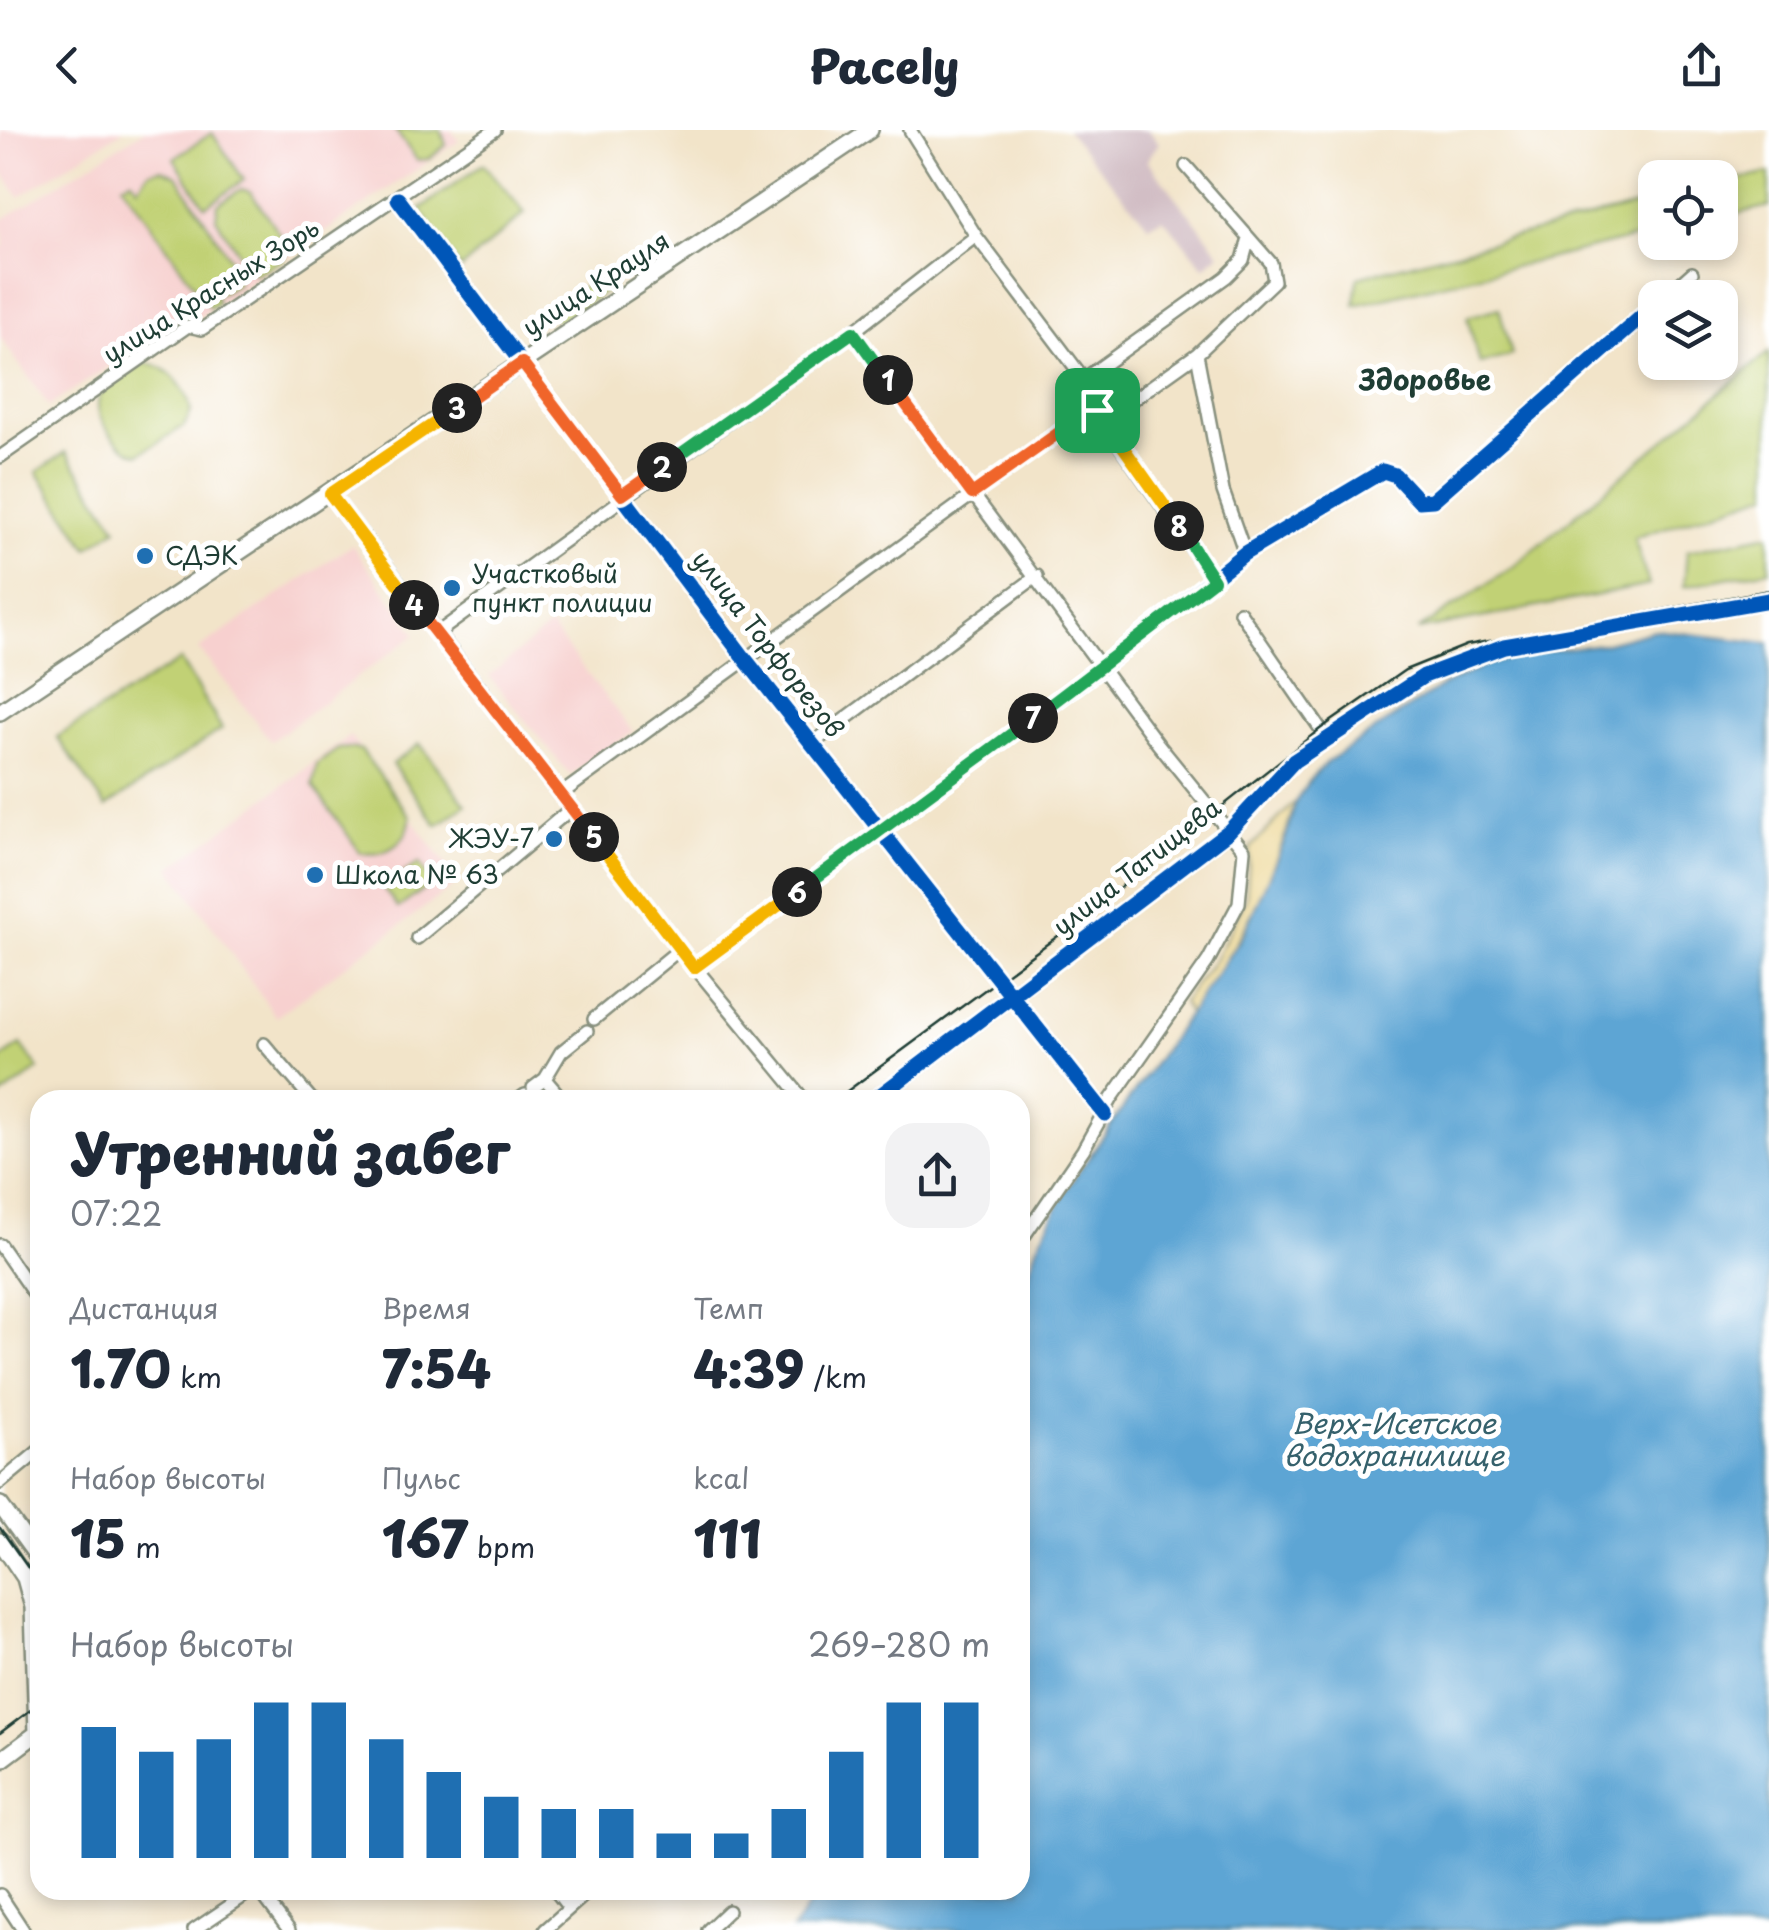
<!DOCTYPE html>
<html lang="ru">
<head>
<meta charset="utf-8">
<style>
	body { margin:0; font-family:"Playpen Sans",sans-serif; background:#f2f2f3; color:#1f2937; height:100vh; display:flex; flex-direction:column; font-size:38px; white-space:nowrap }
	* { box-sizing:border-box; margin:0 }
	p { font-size:32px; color:#747a83 }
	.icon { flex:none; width:55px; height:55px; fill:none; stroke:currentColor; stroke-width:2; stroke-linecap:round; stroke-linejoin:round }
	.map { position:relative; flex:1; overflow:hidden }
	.side { position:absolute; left:30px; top:960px; width:1000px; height:810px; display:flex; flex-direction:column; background:#fff; border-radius:30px; box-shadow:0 5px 15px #0003 }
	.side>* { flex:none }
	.controls { position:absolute; left:1638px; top:30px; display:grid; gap:20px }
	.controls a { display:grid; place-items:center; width:100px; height:100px; border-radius:20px; background:#fff; box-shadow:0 5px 15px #0003; font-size:50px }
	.pin { position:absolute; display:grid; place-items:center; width:85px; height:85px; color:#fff; margin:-42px; border-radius:20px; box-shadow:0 5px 15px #0006 }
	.km { position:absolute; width:50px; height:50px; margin:-25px; border-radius:50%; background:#222; color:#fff; font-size:28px; line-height:50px; text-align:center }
	.round { display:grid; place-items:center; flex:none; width:105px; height:105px; border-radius:30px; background:#f2f2f3 }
	.summary { display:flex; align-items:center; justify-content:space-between; height:170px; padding:0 40px }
	h1 { font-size:55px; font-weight:800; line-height:75px }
	.metrics { display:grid; grid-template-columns:repeat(3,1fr); gap:15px; height:170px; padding:10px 40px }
	.metrics div { display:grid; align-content:center }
	.metrics b { font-size:50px; font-weight:800 }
	.metrics small { font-size:28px; font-weight:400 }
	.metrics p { font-size:28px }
	.chart { height:280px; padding:20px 40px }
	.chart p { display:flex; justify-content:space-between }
	.chart svg { width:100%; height:180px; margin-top:10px; stroke:#1f6fb2; stroke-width:6 }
	header { display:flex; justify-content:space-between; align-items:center; height:130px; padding:0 40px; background:#fff; font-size:45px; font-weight:800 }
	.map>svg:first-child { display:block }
</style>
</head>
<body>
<header><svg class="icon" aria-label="back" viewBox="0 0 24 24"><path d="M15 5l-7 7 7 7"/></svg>Pacely<svg class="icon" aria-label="share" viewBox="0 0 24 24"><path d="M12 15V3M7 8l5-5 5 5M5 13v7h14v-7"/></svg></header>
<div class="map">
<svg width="1769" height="1800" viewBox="0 0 1769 1800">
	<rect width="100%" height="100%" fill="#fff"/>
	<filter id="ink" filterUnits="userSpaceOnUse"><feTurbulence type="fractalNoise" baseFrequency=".01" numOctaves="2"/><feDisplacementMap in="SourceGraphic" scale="20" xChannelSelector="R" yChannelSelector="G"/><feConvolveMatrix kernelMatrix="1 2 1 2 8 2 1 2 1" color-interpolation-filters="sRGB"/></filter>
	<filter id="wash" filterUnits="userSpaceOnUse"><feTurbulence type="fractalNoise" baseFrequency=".0048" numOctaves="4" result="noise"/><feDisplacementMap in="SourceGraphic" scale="40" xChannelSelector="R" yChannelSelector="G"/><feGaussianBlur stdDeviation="2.25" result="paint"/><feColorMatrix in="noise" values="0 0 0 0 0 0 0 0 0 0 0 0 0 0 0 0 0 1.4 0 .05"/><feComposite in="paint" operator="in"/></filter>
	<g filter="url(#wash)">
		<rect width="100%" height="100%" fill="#f2e4c9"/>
		<path fill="#f7d0cf" d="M 0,0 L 123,0 L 19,67 L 0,38 Z
			M 145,0 L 451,0 L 459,11 L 196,189 L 181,189 L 49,276 L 0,207 L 0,119 L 5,115 L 0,91 Z
			M 352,415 L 416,504 L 271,611 L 199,519 Z
			M 550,496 L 633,602 L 570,645 L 489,546 Z
			M 350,606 L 459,752 L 276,887 L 171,738 Z"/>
		<path fill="#d2bec5" d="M 1067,0 L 1148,0 L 1159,13 L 1147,30 L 1220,123 L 1204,137 L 1163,88 L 1149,96 Z"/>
		<path fill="#c1d174" stroke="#708754" stroke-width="2.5" d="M 395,0 L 441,0 L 446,15 L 429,29 L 417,30 Z
			M 212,3 L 244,50 L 205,76 L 174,28 Z
			M 483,34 L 525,83 L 460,139 L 420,79 Z
			M 161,39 L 177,46 L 240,144 L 237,154 L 215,166 L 218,173 L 210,178 L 122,54 L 131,49 L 138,57 L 149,42 Z
			M 1769,43 L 1769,76 L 1720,88 L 1720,54 Z
			M 241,59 L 251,62 L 287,115 L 283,130 L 255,144 L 248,138 L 216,88 L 218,74 Z
			M 1655,71 L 1655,103 L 1355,175 L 1358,147 Z
			M 600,147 L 608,147 L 615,155 L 557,194 L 553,184 L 574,162 Z
			M 1499,178 L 1512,225 L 1480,234 L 1467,187 Z
			M 1769,222 L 1769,363 L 1634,408 L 1649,455 L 1418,500 L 1513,437 Z
			M 144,233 C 168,234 188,259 191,282 L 184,296 L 139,324 C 119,320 85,282 103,261 C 113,250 132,241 144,233 Z
			M 66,322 L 117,398 L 88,418 L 37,342 Z
			M 1769,404 L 1769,440 L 1684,456 L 1687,421 Z
			M 180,530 L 222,599 L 106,677 L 57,607 Z
			M 420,614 L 466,675 L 437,695 L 392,634 Z
			M 349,618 L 361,620 L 410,686 C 411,711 383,730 360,722 L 313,656 L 317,634 L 338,619 Z
			M 419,733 L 433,753 L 398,778 L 383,757 Z
			M 21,915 L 39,939 L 0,967 L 0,929 Z"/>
		<path fill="#eeda9e" stroke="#868c69" stroke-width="2.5" d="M 1296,671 C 1273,751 1238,818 1189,885 L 1182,872 L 1216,828 L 1246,769 L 1250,718 Z"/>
		<path fill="#5da5d4" stroke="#3e7184" stroke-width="2.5" d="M 1655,500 L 1769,513 L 1769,1800 L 792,1800 L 819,1760 L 1020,1760 L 1020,1169 L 1037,1117 L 1066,1060 L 1242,807 L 1285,710 L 1296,671 L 1312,647 L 1327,632 L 1443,555 L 1488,534 L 1533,522 L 1603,514 Z"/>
	</g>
	<g filter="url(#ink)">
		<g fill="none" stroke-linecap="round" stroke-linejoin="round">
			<defs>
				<path id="street" d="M 910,0 L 976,106 L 1084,249 L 1099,286 L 1214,450
					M 398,69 L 745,529 L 1105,984
					M 1664,168 L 1692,143
					M 853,202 L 1158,614 L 1244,720 L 1239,773 L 1208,831 L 1112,968 L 1083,1020 L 1020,1112
					M 1197,224 L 1223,361 L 1245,423
					M 1084,249 L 1226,147 L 1243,130 L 1249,108
					M 0,327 L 188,196 L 202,199 L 495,0
					M 331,364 L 680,819 L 804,970
					M 1240,482 L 1326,607
					M 436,504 L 853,202 L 976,106
					M 813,613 L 1037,446
					M 561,664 L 1038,317 L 1097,280 L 1107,288 L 1197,224 L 1274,151 L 1271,133 L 1186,36
					M 417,808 L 572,678
					M 695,838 L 1103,536 L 1245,423 L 1383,341 L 1395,345 L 1419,371 L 1433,370 L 1655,175
					M 594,889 L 680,819
					M 264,914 L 312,970
					M 545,949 L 563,970
					M 533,958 L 545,949 L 561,922 L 587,901
					M 518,970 L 525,965
					M 0,1115 L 40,1173
					M 0,1353 L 40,1320
					M 259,1760 L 289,1800
					M 555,1760 L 569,1778
					M 0,1765 L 23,1800
					M 194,1800 L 253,1760
					M 545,1800 L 590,1760
					M 708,1800 L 728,1781"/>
				<path id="secondary" d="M 0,582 L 870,0
					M 874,970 L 1229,701 L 1294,631 L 1424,546 L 1504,516 L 1769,470
					M 0,1375 L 40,1430
					M 0,1411 L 25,1448 L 33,1477 L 37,1603
					M 0,1631 L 40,1601"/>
			</defs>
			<use href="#street" stroke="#88907e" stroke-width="16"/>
			<use href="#secondary" stroke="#88907e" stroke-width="20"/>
			<use href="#street" stroke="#fff" stroke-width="11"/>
			<use href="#secondary" stroke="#fff" stroke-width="15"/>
			<path stroke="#1f3d34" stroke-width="2.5" d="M 835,970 L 1066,800 L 1320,599 L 1405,540 L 1467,515 L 1769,460
				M 0,1398 L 40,1455
				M 0,1603 L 40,1573"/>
			<defs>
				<path id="cycleway" d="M 398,69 L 745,529 L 1105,984
					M 695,838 L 1103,536 L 1245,423 L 1383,341 L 1395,345 L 1419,371 L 1433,370 L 1655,175
					M 874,970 L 1229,701 L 1294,631 L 1424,546 L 1504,516 L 1769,470"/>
			</defs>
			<use href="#cycleway" stroke="#fff" stroke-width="21"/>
			<use href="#cycleway" stroke="#0057b8" stroke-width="15"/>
		</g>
	</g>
	<g fill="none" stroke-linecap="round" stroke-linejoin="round" filter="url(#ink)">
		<defs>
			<path id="split-1" d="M 888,250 L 972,364 L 1084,285 L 1097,280"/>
			<path id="split-2" d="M 662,337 L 853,202 L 888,250"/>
			<path id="split-3" d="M 457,278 L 522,233 L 622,365 L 662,337"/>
			<path id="split-4" d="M 414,475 L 330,364 L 457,278"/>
			<path id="split-5" d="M 414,475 L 594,707"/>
			<path id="split-6" d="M 594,707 L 694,838 L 797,762"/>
			<path id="split-7" d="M 797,762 L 1033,588"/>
			<path id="split-8" d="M 1033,588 L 1214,450 L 1179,396"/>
			<path id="split-9" d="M 1097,280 L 1179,396"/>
		</defs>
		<use href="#split-1" stroke="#fff" stroke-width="20"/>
		<use href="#split-2" stroke="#fff" stroke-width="20"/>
		<use href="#split-3" stroke="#fff" stroke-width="20"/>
		<use href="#split-4" stroke="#fff" stroke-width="20"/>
		<use href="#split-5" stroke="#fff" stroke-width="20"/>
		<use href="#split-6" stroke="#fff" stroke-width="20"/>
		<use href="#split-7" stroke="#fff" stroke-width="20"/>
		<use href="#split-8" stroke="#fff" stroke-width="20"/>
		<use href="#split-9" stroke="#fff" stroke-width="20"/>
		<use href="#split-1" stroke="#f0652b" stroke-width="12"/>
		<use href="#split-2" stroke="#22a559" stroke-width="12"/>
		<use href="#split-3" stroke="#f0652b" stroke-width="12"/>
		<use href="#split-4" stroke="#f5b400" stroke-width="12"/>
		<use href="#split-5" stroke="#f0652b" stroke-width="12"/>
		<use href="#split-6" stroke="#f5b400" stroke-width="12"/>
		<use href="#split-7" stroke="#22a559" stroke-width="12"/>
		<use href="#split-8" stroke="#22a559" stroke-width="12"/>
		<use href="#split-9" stroke="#f5b400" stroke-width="12"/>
	</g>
	<g fill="#1f6fb2" stroke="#fff" stroke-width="4">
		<circle cx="145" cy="426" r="10"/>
		<circle cx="452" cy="458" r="10"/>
		<circle cx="554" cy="709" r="10"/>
		<circle cx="315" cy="745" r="10"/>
	</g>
	<g text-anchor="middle" stroke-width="10" stroke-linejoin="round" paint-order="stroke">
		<g font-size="25" fill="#1f3d34" stroke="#fff">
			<text transform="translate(596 154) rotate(-33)" y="9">улица Крауля</text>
			<text transform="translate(211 161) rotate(-32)" y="9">улица Красных Зорь</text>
			<text transform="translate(768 514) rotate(52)" y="9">улица Торфорезов</text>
			<text transform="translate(1137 737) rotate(-38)" y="9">улица Татищева</text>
		</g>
		<g font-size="25" fill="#1f3d34" stroke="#fff" text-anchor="start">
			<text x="165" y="435">СДЭК</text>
			<text x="472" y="453">Участковый<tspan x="472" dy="29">пункт полиции</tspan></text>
			<text x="534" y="718" text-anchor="end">ЖЭУ-7</text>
			<text x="335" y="754">Школа № 63</text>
		</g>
		<g font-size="28" font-weight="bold" fill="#1f3d34" stroke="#fff">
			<text x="1425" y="260">Здоровье</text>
		</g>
		<g font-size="28" font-style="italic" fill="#35616c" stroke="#fff">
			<text x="1394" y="1304">Верх-Исетское<tspan x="1394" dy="32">водохранилище</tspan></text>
		</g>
	</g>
</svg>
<div class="controls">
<a><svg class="icon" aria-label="locate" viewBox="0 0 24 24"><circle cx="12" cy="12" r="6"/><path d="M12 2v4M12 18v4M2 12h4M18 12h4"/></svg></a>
<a><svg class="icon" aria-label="layers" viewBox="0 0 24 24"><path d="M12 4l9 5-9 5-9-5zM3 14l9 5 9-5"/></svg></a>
</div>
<div class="pin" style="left:1097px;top:280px;background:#1e9e55"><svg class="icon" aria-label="arrive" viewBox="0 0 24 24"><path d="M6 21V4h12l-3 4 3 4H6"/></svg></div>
<b class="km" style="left:888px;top:250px">1</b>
<b class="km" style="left:662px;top:337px">2</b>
<b class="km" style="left:457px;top:278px">3</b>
<b class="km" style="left:414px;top:475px">4</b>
<b class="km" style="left:594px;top:707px">5</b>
<b class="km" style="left:797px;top:762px">6</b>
<b class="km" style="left:1033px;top:588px">7</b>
<b class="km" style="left:1179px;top:396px">8</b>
<section class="side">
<div class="summary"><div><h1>Утренний забег</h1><p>07:22</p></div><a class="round"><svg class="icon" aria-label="share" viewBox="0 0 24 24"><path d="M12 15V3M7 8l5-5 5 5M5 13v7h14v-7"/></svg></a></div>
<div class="metrics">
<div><p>Дистанция</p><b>1.70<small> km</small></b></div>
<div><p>Время</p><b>7:54</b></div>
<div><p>Темп</p><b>4:39<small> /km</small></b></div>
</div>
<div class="metrics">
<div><p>Набор высоты</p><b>15<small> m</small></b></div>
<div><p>Пульс</p><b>167<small> bpm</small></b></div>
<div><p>kcal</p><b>111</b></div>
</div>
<div class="chart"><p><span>Набор высоты</span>269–280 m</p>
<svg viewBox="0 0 160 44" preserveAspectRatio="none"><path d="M5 44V12M15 44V18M25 44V15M35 44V6M45 44V6M55 44V15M65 44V23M75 44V29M85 44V32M95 44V32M105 44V38M115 44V38M125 44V32M135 44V18M145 44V6M155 44V6"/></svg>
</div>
</section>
</div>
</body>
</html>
